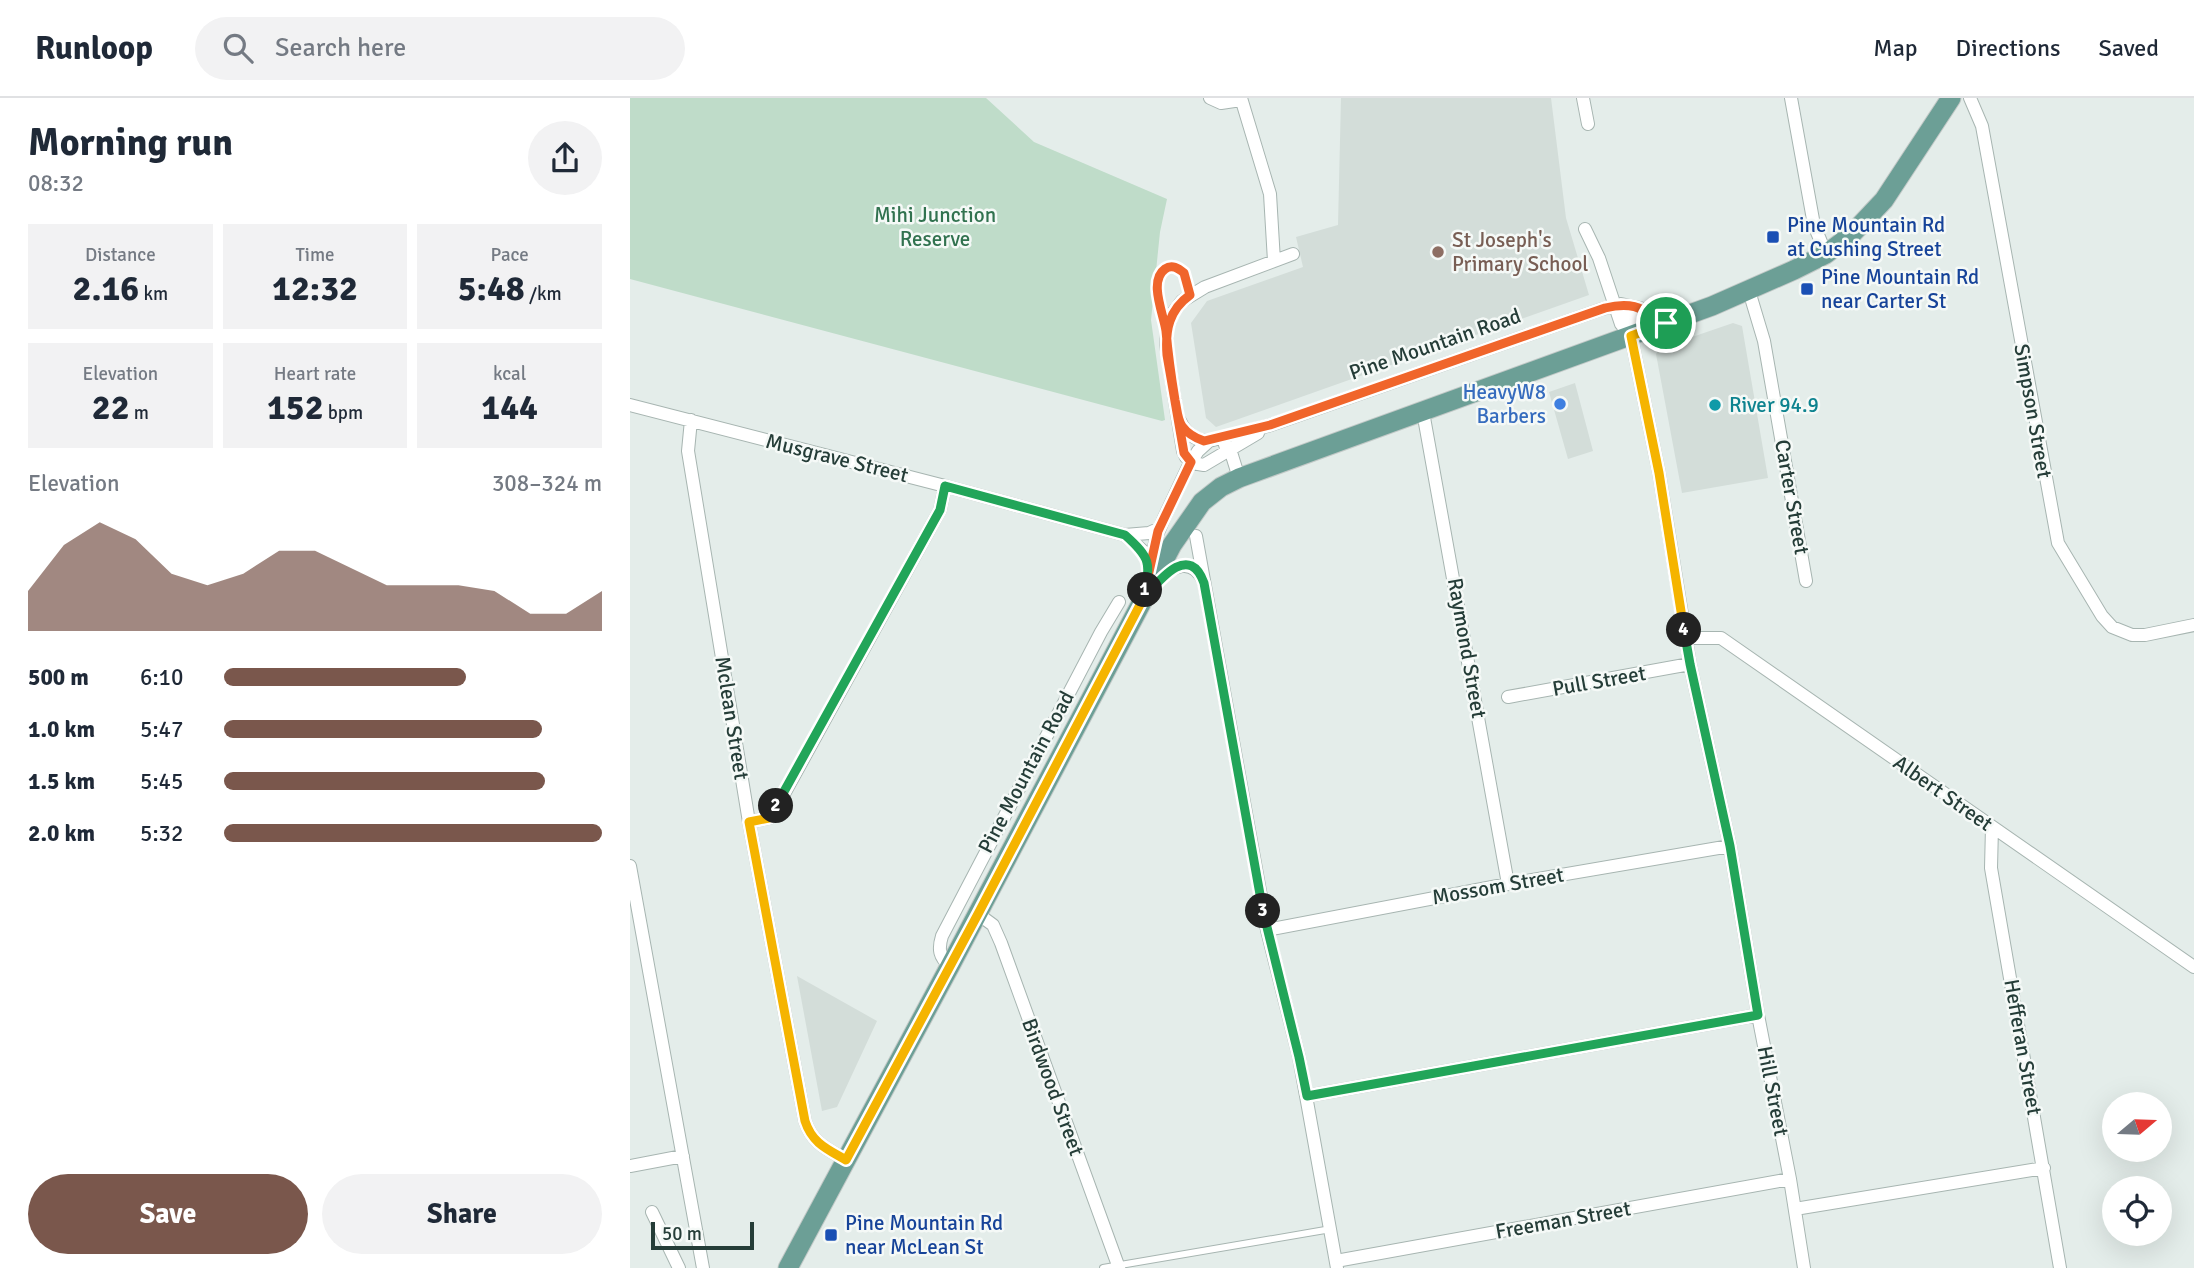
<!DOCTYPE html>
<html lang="en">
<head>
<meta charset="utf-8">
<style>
	body { margin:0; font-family:Signika,sans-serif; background:#f2f2f3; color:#1f2937; height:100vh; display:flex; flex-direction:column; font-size:26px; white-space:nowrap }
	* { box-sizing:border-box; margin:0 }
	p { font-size:23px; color:#747a83 }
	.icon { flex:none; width:38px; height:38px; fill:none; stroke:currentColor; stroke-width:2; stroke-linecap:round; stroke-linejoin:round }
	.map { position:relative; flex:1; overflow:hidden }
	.details { display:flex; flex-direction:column; background:#fff; width:630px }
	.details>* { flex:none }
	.needle { width:46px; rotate:71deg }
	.controls { position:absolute; left:1472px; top:994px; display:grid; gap:14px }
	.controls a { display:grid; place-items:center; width:70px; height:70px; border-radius:50%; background:#fff; box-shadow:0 7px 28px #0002; font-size:35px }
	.scale { position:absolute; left:21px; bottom:18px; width:103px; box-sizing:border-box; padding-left:7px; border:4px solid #253d38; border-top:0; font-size:19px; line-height:24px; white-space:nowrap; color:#253d38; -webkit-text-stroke:5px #f5f9f7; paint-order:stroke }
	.pin { position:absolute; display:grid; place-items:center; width:60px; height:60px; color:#fff; margin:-30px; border:4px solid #fff; border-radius:50%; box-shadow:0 2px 7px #0007 }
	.km { position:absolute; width:35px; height:35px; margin:-18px; border-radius:50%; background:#222; color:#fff; font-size:19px; line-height:35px; text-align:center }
	.round { display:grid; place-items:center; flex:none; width:74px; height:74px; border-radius:37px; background:#f2f2f3 }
	.headline { display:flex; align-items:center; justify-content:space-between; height:119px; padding:0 28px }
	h1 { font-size:38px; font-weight:800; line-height:52px }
	.metrics { display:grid; grid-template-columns:repeat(3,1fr); gap:10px; height:119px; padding:7px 28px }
	.metrics div { display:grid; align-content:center; border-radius:0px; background:#f2f2f3; text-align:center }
	.metrics b { font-size:35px; font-weight:800 }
	.metrics small { font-size:19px; font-weight:400 }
	.metrics p { font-size:19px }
	.chart { height:196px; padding:14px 28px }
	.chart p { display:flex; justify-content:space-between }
	.chart svg { width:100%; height:126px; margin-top:7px; fill:#7a574c; opacity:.7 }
	.cta { display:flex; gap:14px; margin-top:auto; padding:14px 28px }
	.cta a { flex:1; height:80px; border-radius:42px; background:#7a574c; color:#fff; font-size:28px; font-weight:800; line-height:80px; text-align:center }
	.cta a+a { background:#f2f2f3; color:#1f2937 }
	ul { padding:0 28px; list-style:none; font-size:23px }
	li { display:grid; grid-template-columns:112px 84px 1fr; align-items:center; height:52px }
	li i { height:18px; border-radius:9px; background:#7a574c }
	header { display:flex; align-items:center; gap:42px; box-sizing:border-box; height:98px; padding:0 35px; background:#fff; border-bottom:2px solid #e0e1e3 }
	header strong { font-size:33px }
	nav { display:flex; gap:38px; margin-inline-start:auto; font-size:24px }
	.search { width:490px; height:63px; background:#f2f2f3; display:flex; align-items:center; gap:18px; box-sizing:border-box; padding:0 24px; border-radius:38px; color:#747a83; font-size:26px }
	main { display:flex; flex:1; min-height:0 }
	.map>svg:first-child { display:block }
</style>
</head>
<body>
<header>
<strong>Runloop</strong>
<div class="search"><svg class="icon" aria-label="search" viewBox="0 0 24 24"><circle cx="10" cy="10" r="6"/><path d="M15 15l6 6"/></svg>Search here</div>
<nav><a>Map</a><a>Directions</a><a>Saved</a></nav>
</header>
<main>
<section class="details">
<div class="headline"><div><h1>Morning run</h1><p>08:32</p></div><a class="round"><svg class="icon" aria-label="share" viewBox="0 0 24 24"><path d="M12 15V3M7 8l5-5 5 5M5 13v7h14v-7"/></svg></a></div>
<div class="metrics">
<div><p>Distance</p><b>2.16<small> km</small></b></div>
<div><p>Time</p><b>12:32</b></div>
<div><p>Pace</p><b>5:48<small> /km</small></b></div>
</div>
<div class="metrics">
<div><p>Elevation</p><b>22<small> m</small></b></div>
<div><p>Heart rate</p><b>152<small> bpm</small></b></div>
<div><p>kcal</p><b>144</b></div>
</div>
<div class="chart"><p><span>Elevation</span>308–324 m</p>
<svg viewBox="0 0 160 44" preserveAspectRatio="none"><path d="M0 44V30L10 14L20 6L30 12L40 24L50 28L60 24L70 16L80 16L90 22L100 28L110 28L120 28L130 30L140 38L150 38L160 30V44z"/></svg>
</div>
<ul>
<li><b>500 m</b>6:10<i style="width:64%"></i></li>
<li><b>1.0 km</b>5:47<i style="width:84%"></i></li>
<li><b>1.5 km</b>5:45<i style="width:85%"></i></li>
<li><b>2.0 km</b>5:32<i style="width:100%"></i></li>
</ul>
<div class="cta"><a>Save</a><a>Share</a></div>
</section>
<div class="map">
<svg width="1564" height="1170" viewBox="0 0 1564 1170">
	<rect width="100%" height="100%" fill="#e4edea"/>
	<path fill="#d3ddd9" d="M 711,0 L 921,0 L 936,120 L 959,197 L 586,329 L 576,320 L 561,225 L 577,203 L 673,169 L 666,139 L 708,127 Z
		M 1103,225 L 1112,228 L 1138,380 L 1052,395 L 1026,256 L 1030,250 Z
		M 945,285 L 963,353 L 938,361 L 919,294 Z
		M 167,878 L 247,923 L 207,1009 L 192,1013 Z"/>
	<path fill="#bfdcc9" d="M 0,0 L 356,0 L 404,44 L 537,101 L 530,134 L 521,222 L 535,322 L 532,323 L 0,181 Z"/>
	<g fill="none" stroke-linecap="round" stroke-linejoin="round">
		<defs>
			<path id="service" d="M 535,227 C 532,210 515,175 543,169 C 557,173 558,184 560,197
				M 473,1170 L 701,1131"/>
			<path id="minor" d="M 580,0 L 591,5 L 611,2
				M 611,0 L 640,96 L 644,163
				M 953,0 L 958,26
				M 1161,0 L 1184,127 L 1196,156
				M 1340,0 L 1352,28 L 1428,445 L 1472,518 L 1482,529 L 1502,537 L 1515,537 L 1564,527
				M 955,131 L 969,160 L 991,226 L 1001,238
				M 1119,193 L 1134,243 L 1176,483
				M 991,206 L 1010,210 L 1036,225
				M 0,307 L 315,388 L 495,437 L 519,435 L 530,430
				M 793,314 L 878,786
				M 61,322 L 58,353 L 119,724 L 175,1023 C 182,1045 197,1051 216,1062
				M 550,323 C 555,335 566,343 579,343
				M 628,335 L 574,367 L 562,365 L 556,359 L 553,353 L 536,247 L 537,231 L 542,216 L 552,203 L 575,189 L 663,156
				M 595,347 L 600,351 L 609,380
				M 495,437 L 514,454 L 519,470
				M 566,438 L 637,832 L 669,959 L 707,1170
				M 529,482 C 542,468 562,459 573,482
				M 516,483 L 527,437 L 534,420 L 559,367 L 568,353 L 579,343 L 641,327 L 972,211 L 989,207 C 1003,212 1004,225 1001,238 L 1029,375 L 1060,566 L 1100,748 L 1128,917 L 1160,1081 L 1174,1170
				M 1055,540 L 1091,540 L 1564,869
				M 878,599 L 1060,566
				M 119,724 L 139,720 L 154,696 L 310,412 L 315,388
				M 1362,729 L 1361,770 L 1430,1170
				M 0,768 L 73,1170
				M 348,816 L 363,827 L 371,845 L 489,1170
				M 637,832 L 878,786 L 1100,748
				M 320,868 C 309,859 308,851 312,838 L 471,534 L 489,504
				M 677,998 L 1128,917
				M 0,1068 L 53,1058
				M 1165,1111 L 1414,1070
				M 22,1114 L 49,1170
				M 706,1163 L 1160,1081"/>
			<path id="primary" d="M 158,1170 L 320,868 L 542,447 L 572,404 L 591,389 L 609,380 L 1082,208 L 1164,172 L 1196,156 L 1221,137 L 1254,102 L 1321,0"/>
		</defs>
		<use href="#service" stroke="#a7b5b1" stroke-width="8"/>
		<use href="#minor" stroke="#a7b5b1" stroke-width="14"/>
		<use href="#primary" stroke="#c2c9c7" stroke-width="21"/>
		<use href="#service" stroke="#fff" stroke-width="6"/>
		<use href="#minor" stroke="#fff" stroke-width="12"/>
		<use href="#primary" stroke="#6c9f96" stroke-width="19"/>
	</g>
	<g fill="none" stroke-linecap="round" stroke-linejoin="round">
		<defs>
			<path id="split-1" d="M 515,492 L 528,433 L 561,364 L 554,355 L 537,257 C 535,232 539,212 560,197 L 554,175 C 548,170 542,166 535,171 C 518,183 534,217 536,233 C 538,256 541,278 545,302 C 547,310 547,321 552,328 C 557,335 565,340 574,343 L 640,327 L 975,210 C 1004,203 1012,211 1036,225"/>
			<path id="split-2" d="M 146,708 L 139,720 L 119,724 L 175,1023 C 182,1045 197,1051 216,1062 L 348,816 L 513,501 L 515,492"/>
			<path id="split-3" d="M 146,708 L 310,412 L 315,388 L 495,437 C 523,462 520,466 513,501 C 528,484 559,443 574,485 L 633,813"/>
			<path id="split-4" d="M 633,813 L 669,959 L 677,998 L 1128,917 L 1100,748 L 1060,566 L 1054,532"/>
			<path id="split-5" d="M 1036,225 L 1001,238 L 1029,375 L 1054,532"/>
		</defs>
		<use href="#split-1" stroke="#fff" stroke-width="14"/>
		<use href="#split-2" stroke="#fff" stroke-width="14"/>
		<use href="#split-3" stroke="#fff" stroke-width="14"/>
		<use href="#split-4" stroke="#fff" stroke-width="14"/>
		<use href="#split-5" stroke="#fff" stroke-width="14"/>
		<use href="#split-1" stroke="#f0652b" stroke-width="9"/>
		<use href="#split-2" stroke="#f5b400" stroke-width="9"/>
		<use href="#split-3" stroke="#22a559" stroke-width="9"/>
		<use href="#split-4" stroke="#22a559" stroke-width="9"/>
		<use href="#split-5" stroke="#f5b400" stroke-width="9"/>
	</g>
	<g fill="#1a4fb4" stroke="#f5f9f7" stroke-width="2.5">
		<rect x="1136" y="132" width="14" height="14" rx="3.5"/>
		<rect x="1170" y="184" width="14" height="14" rx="3.5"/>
		<rect x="194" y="1130" width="14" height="14" rx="3.5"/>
	</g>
	<circle fill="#8d6e63" stroke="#f5f9f7" stroke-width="2.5" cx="808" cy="154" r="7"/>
	<circle fill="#3f7fe0" stroke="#f5f9f7" stroke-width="2.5" cx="930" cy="306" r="7"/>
	<circle fill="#0f9aa8" stroke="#f5f9f7" stroke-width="2.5" cx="1085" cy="307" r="7"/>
	<g text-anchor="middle" stroke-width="5" stroke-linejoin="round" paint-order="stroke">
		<g font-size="21" fill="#31724f" stroke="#f5f9f7">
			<text x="305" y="124">Mihi Junction<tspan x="305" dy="24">Reserve</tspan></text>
		</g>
		<g font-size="21" fill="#164399" stroke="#f5f9f7" text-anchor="start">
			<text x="1157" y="134">Pine Mountain Rd<tspan x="1157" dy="24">at Cushing Street</tspan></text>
			<text x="1191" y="186">Pine Mountain Rd<tspan x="1191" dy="24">near Carter St</tspan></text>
			<text x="215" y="1132">Pine Mountain Rd<tspan x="215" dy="24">near McLean St</tspan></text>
		</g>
		<g font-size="21" fill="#785e54" stroke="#f5f9f7" text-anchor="start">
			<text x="822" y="149">St Joseph's<tspan x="822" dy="24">Primary School</tspan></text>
		</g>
		<g font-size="21" fill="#253d38" stroke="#f5f9f7">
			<text transform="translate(805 246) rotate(-19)" y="7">Pine Mountain Road</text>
			<text transform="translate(1403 313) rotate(80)" y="7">Simpson Street</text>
			<text transform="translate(207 360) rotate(14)" y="7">Musgrave Street</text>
			<text transform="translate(1162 399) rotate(80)" y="7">Carter Street</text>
			<text transform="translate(837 550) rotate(80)" y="7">Raymond Street</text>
			<text transform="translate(969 583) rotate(-10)" y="7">Pull Street</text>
			<text transform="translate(102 620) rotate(81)" y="7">Mclean Street</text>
			<text transform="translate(396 674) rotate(-62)" y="7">Pine Mountain Road</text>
			<text transform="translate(1313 695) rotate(35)" y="7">Albert Street</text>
			<text transform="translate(868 788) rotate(-10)" y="7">Mossom Street</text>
			<text transform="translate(1393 949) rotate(80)" y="7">Hefferan Street</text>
			<text transform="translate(423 989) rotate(70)" y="7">Birdwood Street</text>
			<text transform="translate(1143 993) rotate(79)" y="7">Hill Street</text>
			<text transform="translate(933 1122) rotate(-10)" y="7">Freeman Street</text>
		</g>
		<g font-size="21" fill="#366cbe" stroke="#f5f9f7" text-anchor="end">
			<text x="916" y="301">HeavyW8<tspan x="916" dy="24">Barbers</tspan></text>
		</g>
		<g font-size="21" fill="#0d838f" stroke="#f5f9f7" text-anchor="start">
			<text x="1099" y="314">River 94.9</text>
		</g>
	</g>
</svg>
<div class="controls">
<a><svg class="needle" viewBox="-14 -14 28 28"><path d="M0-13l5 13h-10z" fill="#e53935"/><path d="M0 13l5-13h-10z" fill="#747a83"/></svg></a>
<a><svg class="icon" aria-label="locate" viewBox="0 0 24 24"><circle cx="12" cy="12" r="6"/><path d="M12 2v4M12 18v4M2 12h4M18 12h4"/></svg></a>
</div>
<div class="scale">50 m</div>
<div class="pin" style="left:1036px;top:225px;background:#1e9e55"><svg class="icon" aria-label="arrive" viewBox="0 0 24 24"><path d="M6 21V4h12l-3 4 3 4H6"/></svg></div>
<b class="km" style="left:515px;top:492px">1</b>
<b class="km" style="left:146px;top:708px">2</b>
<b class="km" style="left:633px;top:813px">3</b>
<b class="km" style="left:1054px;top:532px">4</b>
</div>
</main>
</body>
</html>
